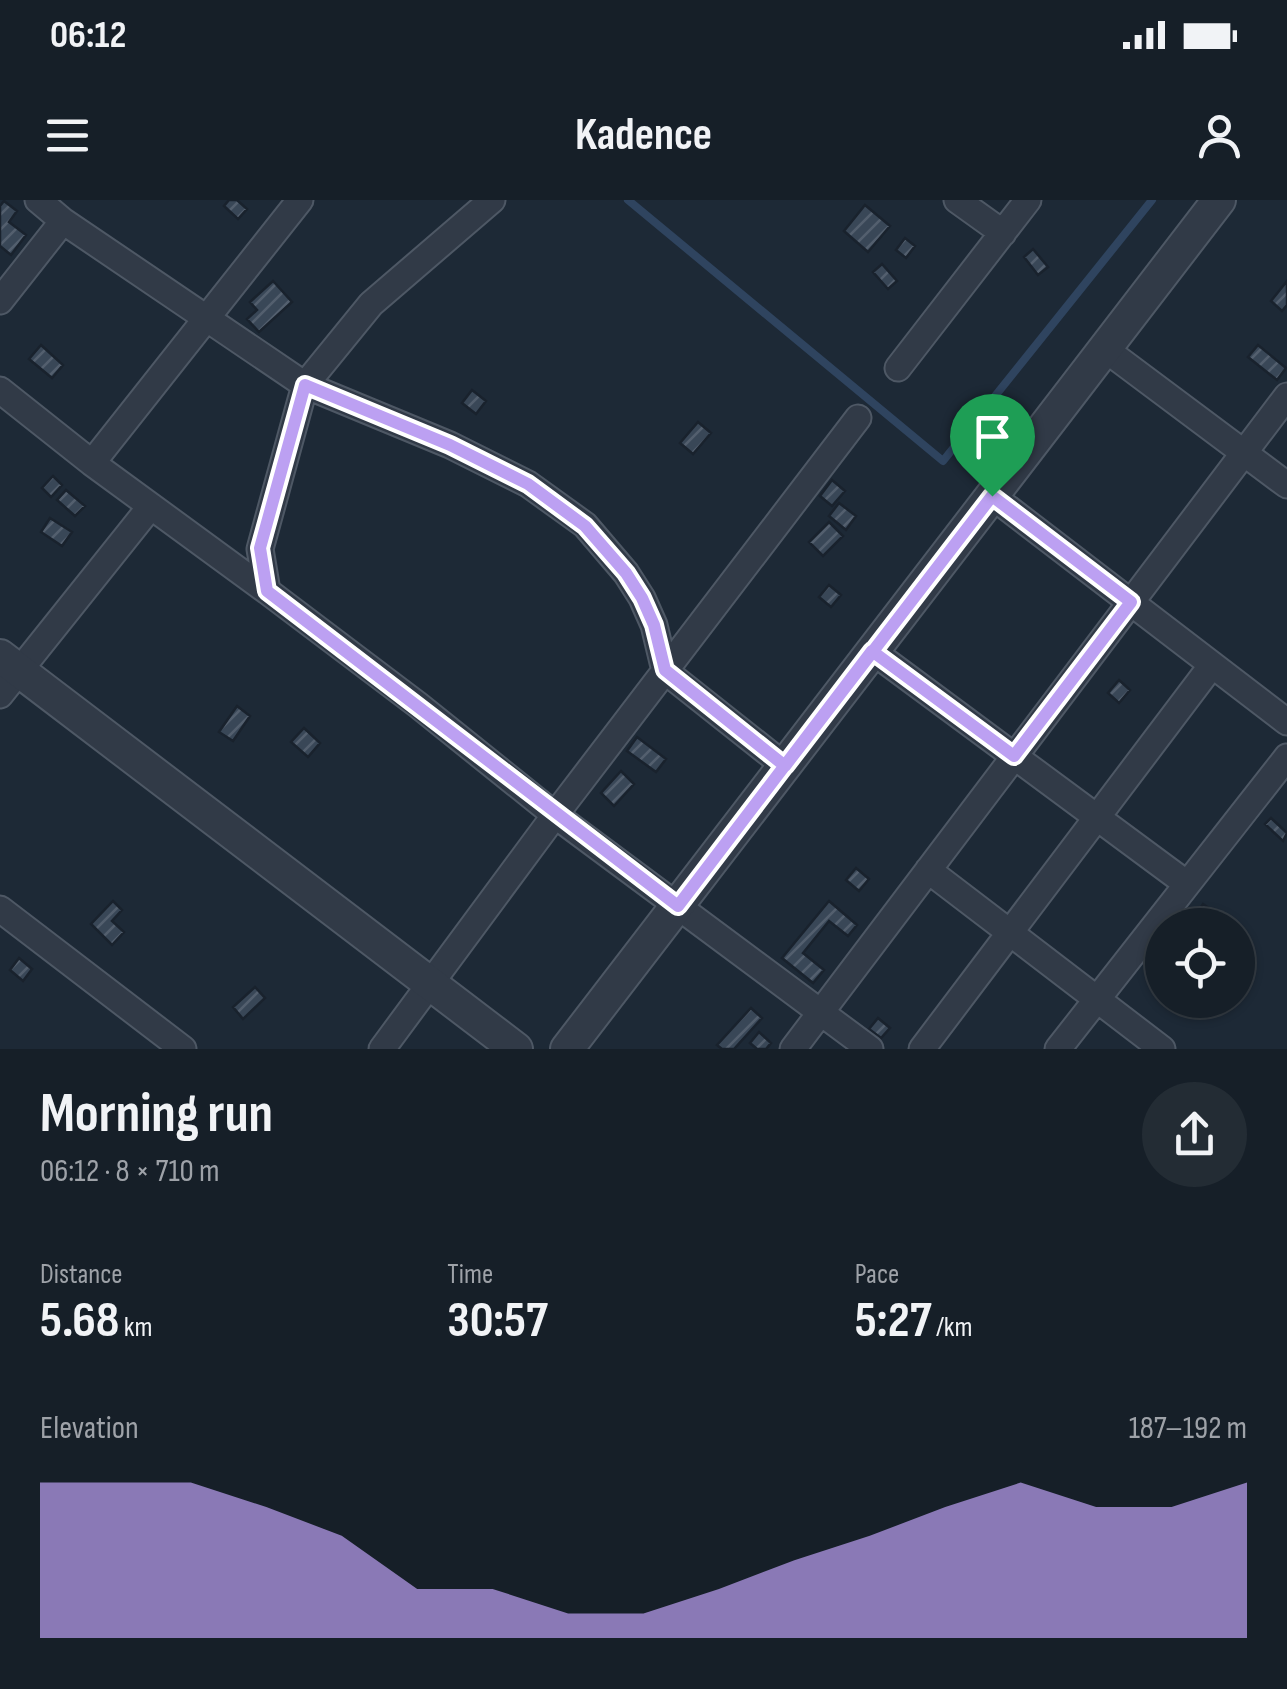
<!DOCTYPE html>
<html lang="en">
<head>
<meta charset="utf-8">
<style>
	body { margin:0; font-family:"Sofia Sans Condensed",sans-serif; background:#232c34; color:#f1f3f6; height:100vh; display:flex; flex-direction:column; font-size:38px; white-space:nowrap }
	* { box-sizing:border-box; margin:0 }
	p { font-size:32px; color:#9ea2a8 }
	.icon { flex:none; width:55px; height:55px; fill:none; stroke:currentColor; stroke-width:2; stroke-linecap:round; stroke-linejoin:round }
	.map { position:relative; height:849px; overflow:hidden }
	.side { display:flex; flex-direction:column; background:#161f28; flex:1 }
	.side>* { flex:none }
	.controls { position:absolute; left:1145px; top:708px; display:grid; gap:20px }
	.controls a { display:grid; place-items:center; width:110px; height:110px; border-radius:50%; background:#161f28; box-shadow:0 2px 8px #0004,0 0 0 2px #353d45; font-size:50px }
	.pin { position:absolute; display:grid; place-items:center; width:85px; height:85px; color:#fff; margin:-102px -42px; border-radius:50% 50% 50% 0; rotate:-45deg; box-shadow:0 0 10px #0007 }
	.pin .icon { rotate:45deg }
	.round { display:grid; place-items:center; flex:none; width:105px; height:105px; border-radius:52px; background:#232c34 }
	.head { display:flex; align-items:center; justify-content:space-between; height:170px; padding:0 40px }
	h1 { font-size:55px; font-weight:700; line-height:75px }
	.metrics { display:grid; grid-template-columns:repeat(3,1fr); gap:15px; height:170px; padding:10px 40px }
	.metrics div { display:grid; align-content:center }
	.metrics b { font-size:50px; font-weight:700 }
	.metrics small { font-size:28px; font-weight:400 }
	.metrics p { font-size:28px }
	.chart { height:280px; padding:20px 40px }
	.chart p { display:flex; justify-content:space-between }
	.chart svg { width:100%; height:180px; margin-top:10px; fill:#bca0f2; opacity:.7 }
	.status { display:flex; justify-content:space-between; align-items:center; height:70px; padding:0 50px; background:#161f28; direction:ltr }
	.status svg { height:28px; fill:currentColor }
	header { display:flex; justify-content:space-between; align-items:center; height:130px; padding:0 40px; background:#161f28; font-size:45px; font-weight:700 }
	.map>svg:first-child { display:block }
</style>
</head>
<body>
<div class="status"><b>06:12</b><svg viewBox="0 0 49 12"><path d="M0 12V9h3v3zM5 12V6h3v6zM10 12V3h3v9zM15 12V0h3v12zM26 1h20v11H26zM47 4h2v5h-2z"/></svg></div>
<header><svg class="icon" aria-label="menu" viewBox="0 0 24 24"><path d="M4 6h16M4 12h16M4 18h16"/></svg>Kadence<svg class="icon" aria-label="person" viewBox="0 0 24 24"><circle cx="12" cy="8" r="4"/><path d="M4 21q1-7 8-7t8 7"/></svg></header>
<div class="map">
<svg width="1287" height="849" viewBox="0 0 1287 849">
	<defs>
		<pattern id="building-hatch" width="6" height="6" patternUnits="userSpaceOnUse" patternTransform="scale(2.5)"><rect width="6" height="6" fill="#394757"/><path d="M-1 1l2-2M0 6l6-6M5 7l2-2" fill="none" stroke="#535f6e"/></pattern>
	</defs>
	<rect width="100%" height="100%" fill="#1d2936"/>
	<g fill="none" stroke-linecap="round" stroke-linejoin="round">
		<path stroke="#2f445f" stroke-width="8" d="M 628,0 L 943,261 L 1152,0"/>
	</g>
	<path fill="url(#building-hatch)" stroke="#19222d" stroke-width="2.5" d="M 229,0 L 237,0 L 247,9 L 238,19 L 224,6 Z
		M 4,1 L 17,11 L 9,22 L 26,35 L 11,55 L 0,46 L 0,6 Z
		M 865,5 L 890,26 L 868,52 L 844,31 Z
		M 905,38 L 915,46 L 906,58 L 896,50 Z
		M 1033,49 L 1048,67 L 1038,75 L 1024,57 Z
		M 882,64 L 897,81 L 888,89 L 873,72 Z
		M 273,81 L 292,102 L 259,132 L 247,119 L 257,110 L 250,102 Z
		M 1287,81 L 1287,105 L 1282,111 L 1271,101 Z
		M 41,145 L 63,165 L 52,178 L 29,159 Z
		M 1258,145 L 1286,168 L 1277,180 L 1248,157 Z
		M 472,190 L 486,201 L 476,214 L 462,203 Z
		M 698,222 L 711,233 L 693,254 L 680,243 Z
		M 53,276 L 62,285 L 51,297 L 42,288 Z
		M 832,280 L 845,291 L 832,306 L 820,296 Z
		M 66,290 L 85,306 L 75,316 L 57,300 Z
		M 839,303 L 856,316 L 846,330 L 829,316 Z
		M 50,318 L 72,332 L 62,346 L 41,332 Z
		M 829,322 L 843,336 L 823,356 L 809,342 Z
		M 829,385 L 841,395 L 831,407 L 819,397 Z
		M 1119,480 L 1130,490 L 1119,503 L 1108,493 Z
		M 237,506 L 250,516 L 233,541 L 219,532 Z
		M 304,528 L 320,543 L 308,557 L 291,542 Z
		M 637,537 L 666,559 L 656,572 L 627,551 Z
		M 621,571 L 634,584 L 614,606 L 601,593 Z
		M 1271,618 L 1287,633 L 1283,641 L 1265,624 Z
		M 856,668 L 869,679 L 859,691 L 846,680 Z
		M 113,701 L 122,710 L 112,721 L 124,732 L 112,745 L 91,724 Z
		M 829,701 L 857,725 L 848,736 L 829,721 L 803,753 L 824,770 L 813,783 L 782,758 Z
		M 1203,704 L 1226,720 L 1222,725 L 1191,722 Z
		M 19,758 L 32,769 L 23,781 L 10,770 Z
		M 255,787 L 265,798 L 243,819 L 233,807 Z
		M 751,808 L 762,818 L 734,849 L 722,849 L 717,845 Z
		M 878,818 L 890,828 L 881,838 L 869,829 Z
		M 759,832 L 771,843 L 766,849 L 757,849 L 750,843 Z"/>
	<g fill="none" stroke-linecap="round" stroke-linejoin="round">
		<defs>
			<path id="minor" d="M 38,0 L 63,21 L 305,185 L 450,245 L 528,284 L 585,325 L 626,373 L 642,398 L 654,425 L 665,471 L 785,566
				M 492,0 L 371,104 L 305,185 L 260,349 L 267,391 L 418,505 L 555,615 L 870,849
				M 957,0 L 1003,33
				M 0,101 L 63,21
				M 1105,149 L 1287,285
				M 898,168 L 1028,0
				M 0,190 L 92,263 L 267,391
				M 92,263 L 300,0
				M 992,296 L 1287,522
				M 872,451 L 1187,684
				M 0,495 L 151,306
				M 928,670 L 1162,849
				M 0,709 L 183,849
				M 382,849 L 555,615 L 858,218
				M 793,849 L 1287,196
				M 922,849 L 1212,465
				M 1058,849 L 1287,557"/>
			<path id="tertiary" d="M 0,456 L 516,849
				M 567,849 L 1219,0"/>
		</defs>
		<use href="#minor" stroke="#4e5865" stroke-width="29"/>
		<use href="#tertiary" stroke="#4e5865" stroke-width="36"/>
		<use href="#minor" stroke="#313a47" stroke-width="25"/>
		<use href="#tertiary" stroke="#313a47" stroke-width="32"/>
	</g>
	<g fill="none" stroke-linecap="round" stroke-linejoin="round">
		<defs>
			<path id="route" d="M 992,296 L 785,566 L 665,470 L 654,425 L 642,398 L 626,373 L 585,326 L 528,284 L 450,245 L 305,185 L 260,348 L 267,391 L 678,706 L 872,451 L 1014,556 L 1131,402 L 992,296"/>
		</defs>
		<use href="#route" stroke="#fff" stroke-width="20"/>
		<use href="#route" stroke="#bca0f2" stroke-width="12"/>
	</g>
</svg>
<div class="controls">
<a><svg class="icon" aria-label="locate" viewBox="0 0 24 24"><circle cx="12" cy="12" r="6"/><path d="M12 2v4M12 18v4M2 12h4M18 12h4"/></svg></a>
</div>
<div class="pin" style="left:992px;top:296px;background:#1e9e55"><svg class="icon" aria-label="arrive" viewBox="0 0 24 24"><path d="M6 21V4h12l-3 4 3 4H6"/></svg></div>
</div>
<section class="side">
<div class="head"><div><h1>Morning run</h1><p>06:12 · 8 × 710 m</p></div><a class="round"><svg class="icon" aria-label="share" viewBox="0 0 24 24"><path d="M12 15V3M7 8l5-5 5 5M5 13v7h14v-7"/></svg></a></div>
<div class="metrics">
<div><p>Distance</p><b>5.68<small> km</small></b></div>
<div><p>Time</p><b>30:57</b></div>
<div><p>Pace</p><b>5:27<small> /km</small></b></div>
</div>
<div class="chart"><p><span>Elevation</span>187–192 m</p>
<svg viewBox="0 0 160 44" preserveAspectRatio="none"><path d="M0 44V6L10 6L20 6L30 12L40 19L50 32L60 32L70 38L80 38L90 32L100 25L110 19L120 12L130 6L140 12L150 12L160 6V44z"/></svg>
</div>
</section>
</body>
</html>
